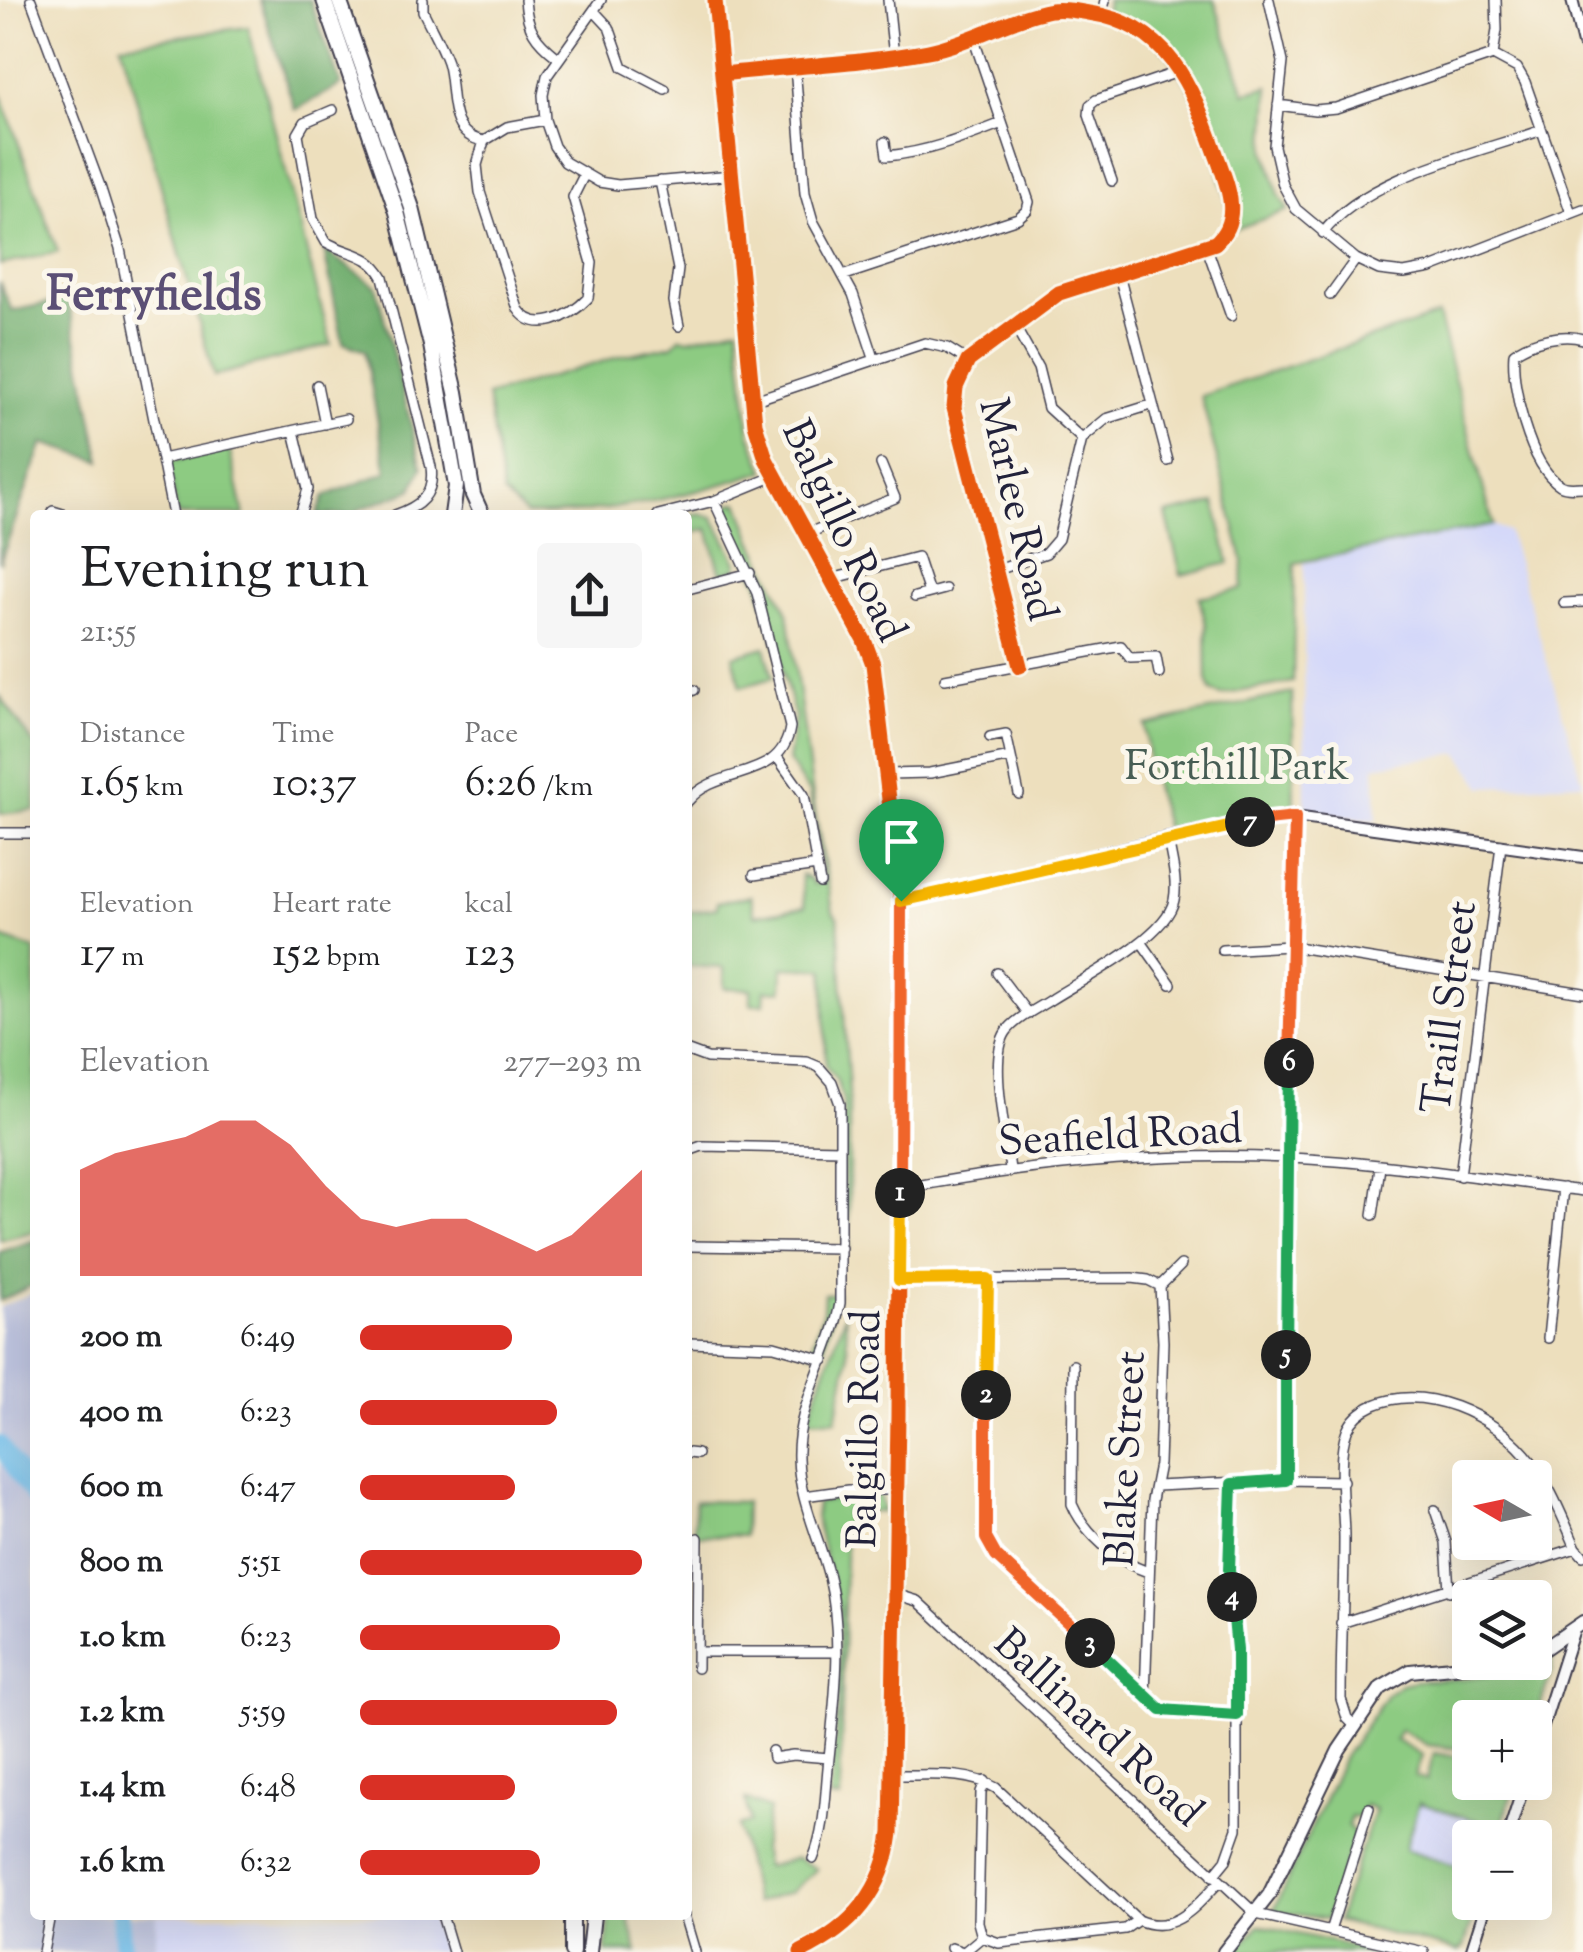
<!DOCTYPE html>
<html lang="en">
<head>
<meta charset="utf-8">
<style>
	body { margin:0; font-family:"Sorts Mill Goudy",serif; background:#f6f6f6; color:#202124; height:100vh; display:flex; flex-direction:column; font-size:38px; white-space:nowrap }
	* { box-sizing:border-box; margin:0 }
	p { font-size:32px; color:#757577 }
	.icon { flex:none; width:55px; height:55px; fill:none; stroke:currentColor; stroke-width:2; stroke-linecap:round; stroke-linejoin:round }
	.map { position:relative; flex:1; overflow:hidden }
	.drawer { position:absolute; left:30px; top:510px; width:662px; height:1410px; display:flex; flex-direction:column; background:#fff; border-radius:10px; box-shadow:0 10px 40px #0002 }
	.drawer>* { flex:none }
	.needle { width:65px; rotate:279deg }
	.fabs { position:absolute; left:1452px; top:1460px; display:grid; gap:20px }
	.fabs a { display:grid; place-items:center; width:100px; height:100px; border-radius:10px; background:#fff; box-shadow:0 10px 40px #0002; font-size:50px }
	.pin { position:absolute; display:grid; place-items:center; width:85px; height:85px; color:#fff; margin:-102px -42px; border-radius:50% 50% 50% 0; rotate:-45deg; box-shadow:0 0 10px #0007 }
	.pin .icon { rotate:45deg }
	.km { position:absolute; width:50px; height:50px; margin:-25px; border-radius:50%; background:#222; color:#fff; font-size:28px; line-height:50px; text-align:center }
	.round { display:grid; place-items:center; flex:none; width:105px; height:105px; border-radius:10px; background:#f6f6f6 }
	.head { display:flex; align-items:center; justify-content:space-between; height:170px; padding:0 50px }
	h1 { font-size:55px; font-weight:600; line-height:75px }
	.figures { display:grid; grid-template-columns:repeat(3,1fr); gap:15px; height:170px; padding:10px 50px }
	.figures div { display:grid; align-content:center }
	.figures b { font-size:42px; font-weight:600 }
	.figures small { font-size:28px; font-weight:400 }
	.figures p { font-size:28px }
	.chart { height:280px; padding:20px 50px }
	.chart p { display:flex; justify-content:space-between }
	.chart svg { width:100%; height:180px; margin-top:10px; fill:#d93025; opacity:.7 }
	ul { padding:0 50px; list-style:none; font-size:32px }
	li { display:grid; grid-template-columns:160px 120px 1fr; align-items:center; height:75px }
	li i { height:25px; border-radius:12px; background:#d93025 }
	.map>svg:first-child { display:block }
</style>
</head>
<body>
<div class="map">
<svg width="1583" height="1952" viewBox="0 0 1583 1952">
	<rect width="100%" height="100%" fill="#fbf7ec"/>
	<filter id="ink" filterUnits="userSpaceOnUse"><feTurbulence type="fractalNoise" baseFrequency=".01" numOctaves="2"/><feDisplacementMap in="SourceGraphic" scale="20" xChannelSelector="R" yChannelSelector="G"/><feConvolveMatrix kernelMatrix="1 2 1 2 8 2 1 2 1" color-interpolation-filters="sRGB"/></filter>
	<filter id="wash" filterUnits="userSpaceOnUse"><feTurbulence type="fractalNoise" baseFrequency=".0048" numOctaves="4" result="noise"/><feDisplacementMap in="SourceGraphic" scale="40" xChannelSelector="R" yChannelSelector="G"/><feGaussianBlur stdDeviation="2.25" result="paint"/><feColorMatrix in="noise" values="0 0 0 0 0 0 0 0 0 0 0 0 0 0 0 0 0 1.4 0 .05"/><feComposite in="paint" operator="in"/></filter>
	<g filter="url(#wash)">
		<rect width="100%" height="100%" fill="#eddfbd"/>
		<path fill="#d4d8f9" d="M 1493,525 L 1508,531 L 1583,783 L 1483,787 L 1459,753 L 1375,766 L 1377,821 L 1305,812 L 1304,563 Z
			M 1420,1802 L 1501,1828 L 1498,1837 L 1470,1838 L 1470,1870 L 1404,1849 Z
			M 157,1915 L 430,1915 L 442,1952 L 155,1952 Z"/>
		<path fill="#bdc3de" d="M 35,1292 L 35,1915 L 157,1915 L 155,1952 L 0,1952 L 0,1307 Z"/>
		<path fill="#8dcb82" stroke="#58765e" stroke-width="2.5" d="M 1107,0 L 1214,0 L 1245,93 L 1269,86 L 1266,151 L 1279,195 L 1288,210 L 1236,229 L 1229,227 L 1230,210 C 1208,134 1192,38 1105,13 Z
			M 248,27 L 331,344 L 214,376 L 121,44 Z
			M 0,92 L 58,252 L 0,265 Z
			M 1438,315 L 1493,525 L 1295,563 L 1293,682 L 1221,695 L 1211,691 L 1207,680 L 1206,625 L 1199,597 L 1242,589 L 1243,560 L 1201,396 Z
			M 738,327 L 750,434 L 765,471 C 688,496 607,515 526,515 L 503,494 L 487,396 L 621,356 L 673,345 L 681,337 L 688,339 Z
			M 229,448 L 244,515 L 177,515 L 169,467 L 172,461 Z
			M 739,502 L 753,540 L 788,613 L 816,818 L 833,911 L 838,918 L 849,1090 L 849,1248 L 845,1248 L 843,1101 L 837,1081 L 826,1066 L 824,969 L 783,967 L 782,991 L 765,990 L 764,1004 L 751,1004 L 751,989 L 724,988 L 724,968 L 688,966 L 688,912 L 717,908 L 717,902 L 751,896 L 755,915 L 805,907 L 801,875 L 811,879 L 814,884 L 824,882 L 809,793 L 788,761 L 795,717 L 759,584 L 725,518 L 727,505 Z
			M 1215,503 L 1229,563 L 1181,575 L 1166,514 Z
			M 699,513 L 713,517 L 738,564 L 736,569 L 721,574 L 708,529 L 688,534 L 688,516 Z
			M 765,647 L 773,678 L 741,687 L 733,656 Z
			M 1292,693 L 1294,814 L 1167,833 L 1149,767 L 1145,725 Z
			M 0,696 L 35,746 L 35,810 L 0,814 Z
			M 0,937 L 35,950 L 35,1231 L 0,1240 Z
			M 824,1294 L 837,1294 L 824,1349 L 810,1352 L 823,1311 Z
			M 845,1314 L 848,1359 L 836,1420 L 808,1419 Z
			M 854,1495 L 880,1496 L 883,1512 L 846,1512 L 840,1799 L 830,1799 L 838,1709 L 839,1610 L 815,1517 L 817,1503 Z
			M 695,1501 L 745,1502 L 744,1536 L 694,1535 Z
			M 1553,1655 L 1552,1670 L 1535,1721 L 1535,1718 L 1470,1718 L 1470,1750 L 1427,1745 L 1400,1730 L 1395,1739 L 1422,1755 L 1415,1776 L 1427,1780 L 1434,1753 L 1470,1759 L 1470,1782 L 1515,1783 L 1501,1828 L 1419,1803 L 1405,1849 L 1470,1870 L 1470,1902 L 1478,1903 L 1464,1946 L 1459,1951 L 1337,1921 L 1375,1809 L 1365,1805 L 1358,1817 L 1351,1816 L 1348,1826 L 1355,1833 L 1327,1919 L 1273,1911 L 1344,1757 L 1388,1693 L 1401,1684 L 1414,1681 L 1465,1679 L 1521,1670 Z
			M 745,1799 L 769,1809 L 762,1849 L 766,1867 L 796,1858 L 817,1869 L 791,1892 L 755,1903 L 738,1826 L 750,1822 Z
			M 610,1915 L 628,1915 L 637,1952 L 606,1952 Z
			M 1259,1925 L 1377,1952 L 1235,1952 Z"/>
		<path fill="#72af70" stroke="#4a6856" stroke-width="2.5" d="M 260,0 L 310,0 L 341,85 L 295,110 Z
			M 324,250 L 376,286 L 422,468 L 412,490 L 360,509 L 353,515 L 317,515 L 325,496 L 387,472 L 365,351 L 343,343 Z
			M 0,282 L 12,311 L 68,299 L 101,461 L 43,443 L 0,563 Z
			M 35,1240 L 35,1284 L 0,1301 L 0,1252 Z"/>
		<g fill="none" stroke-linecap="round" stroke-linejoin="round">
			<path stroke="#71beeb" stroke-width="18" d="M 0,1445 L 35,1498
				M 120,1915 L 123,1952"/>
		</g>
	</g>
	<g filter="url(#ink)">
		<g fill="none" stroke-linecap="round" stroke-linejoin="round">
			<defs>
				<path id="minor" d="M 31,0 L 100,186 L 120,249 L 173,515
					M 423,0 L 423,11 C 431,28 441,45 447,62 C 456,89 444,135 484,141
					M 525,0 C 527,28 535,40 557,57
					M 601,0 L 547,76 L 543,95 L 545,120 L 554,146 L 565,162 L 599,182 L 618,185 L 732,175
					M 888,0 L 894,57
					M 1269,0 L 1283,62 L 1274,146 L 1283,185 L 1296,209 L 1356,259 L 1379,270 L 1404,273 L 1431,268 L 1583,209
					M 1496,0 L 1497,30 L 1493,55 L 1517,68 L 1525,82 L 1571,213
					M 595,12 L 609,27 L 623,67 L 665,89
					M 1102,15 L 1105,0
					M 795,66 L 805,193 L 813,221 L 853,294 L 874,358
					M 722,74 C 790,66 860,64 928,51 C 970,43 1009,18 1051,10 C 1063,8 1078,11 1089,13 C 1167,24 1192,86 1215,151 C 1226,182 1244,218 1215,243 L 1059,293 L 968,361 L 956,387 L 954,408 L 1020,666
					M 1278,105 L 1315,110 L 1336,108 L 1493,55
					M 333,110 L 305,122 L 298,134 L 313,219 L 326,242 C 348,255 369,252 383,277 L 431,467 C 435,495 419,507 395,515
					M 545,120 L 507,127 L 484,141 L 477,165 L 480,192 L 518,309 C 535,335 570,317 588,298 L 592,263 L 573,197 L 584,175
					M 885,142 L 887,156 C 928,152 964,138 1002,123
					M 660,181 L 678,269 L 674,301 L 679,326
					M 1112,181 L 1089,115 L 1090,105 L 1096,100 L 1181,71
					M 1323,233 C 1367,176 1474,154 1542,130
					M 1206,245 L 1231,316
					M 845,275 L 1018,218 L 1027,210 L 1029,202 L 973,37
					M 1119,275 L 1168,461
					M 1330,295 L 1356,259
					M 1014,325 L 1038,368 L 1048,408 L 1082,439
					M 1583,339 C 1563,333 1531,340 1514,353 C 1511,387 1529,465 1560,485 C 1567,489 1574,487 1583,487
					M 317,385 L 325,424
					M 752,401 L 925,343 L 947,348 L 968,361
					M 294,431 L 308,489 L 300,515
					M 162,459 L 346,419
					M 53,511 L 66,515
					M 658,515 L 714,501 L 775,476
					M 806,534 L 895,498 L 881,464
					M 995,571 L 1046,553 L 1058,539 L 1082,439 L 1106,419 L 1151,405
					M 831,579 L 917,557 L 929,593
					M 688,589 L 750,573
					M 915,597 L 945,589
					M 1564,603 L 1583,602
					M 945,679 L 1121,646 L 1130,658 L 1156,657 L 1159,673
					M 688,692 L 694,690
					M 990,737 L 1006,734 L 1019,794
					M 777,757 L 804,795 L 820,883
					M 888,774 L 930,773 L 1011,757
					M 688,801 C 717,765 782,783 790,727 L 757,593 L 714,501
					M 0,833 L 35,833
					M 754,875 L 817,866
					M 1142,943 L 1171,984
					M 1222,950 L 1290,946 L 1583,993
					M 997,973 L 1028,1014
					M 688,1051 L 707,1058 L 807,1062 L 819,1067 L 832,1082 L 840,1104 L 840,1303 C 831,1355 796,1405 798,1458 C 799,1499 819,1537 829,1577 C 844,1639 834,1705 828,1768 C 825,1799 825,1830 813,1859
					M 688,1151 L 702,1146 L 840,1149
					M 1010,1170 C 1007,1139 988,1058 1006,1032 C 1015,1019 1036,1009 1050,1000 C 1081,980 1167,937 1174,900 C 1178,881 1171,858 1168,839
					M 1460,1176 L 1501,845
					M 900,1189 C 1027,1165 1158,1152 1287,1158 C 1383,1162 1488,1179 1583,1191
					M 1373,1215 L 1380,1167
					M 688,1246 L 841,1248
					M 988,1279 L 985,1538 L 996,1557 L 1161,1710 L 1237,1715
					M 899,1280 L 1132,1278 L 1148,1280 L 1160,1286 L 1163,1342 L 1159,1464 L 1152,1500 L 1145,1696
					M 1160,1286 L 1181,1265
					M 1548,1338 L 1563,1188
					M 688,1343 L 774,1346 L 824,1360
					M 1073,1365 L 1072,1504 C 1084,1533 1118,1562 1148,1572
					M 688,1453 L 697,1454
					M 1285,1480 L 1290,946 L 1295,817
					M 1156,1486 L 1285,1480 L 1343,1481
					M 804,1496 L 848,1490 L 897,1490
					M 1435,1510 L 1446,1542 L 1449,1591
					M 895,1594 L 918,1601 L 1256,1914 L 1424,1952
					M 1341,1623 L 1576,1548
					M 697,1652 L 836,1652
					M 697,1668 L 698,1538
					M 1354,1725 L 1347,1718 L 1341,1699 C 1341,1645 1344,1591 1344,1538 C 1344,1508 1336,1458 1347,1431 C 1352,1419 1363,1410 1374,1405 C 1425,1383 1491,1415 1525,1454 C 1549,1481 1562,1516 1576,1548 L 1583,1556
					M 772,1751 L 773,1758 L 793,1755 L 829,1758
					M 892,1775 C 927,1776 965,1770 996,1788 L 1138,1920
					M 985,1781 L 981,1792 L 978,1922 L 982,1937 L 999,1943 L 1125,1929 L 1138,1920 C 1174,1936 1197,1905 1219,1882
					M 1213,1876 L 1226,1860 L 1237,1829 L 1237,1651 L 1229,1570 L 1232,1484
					M 442,1915 L 453,1952
					M 684,1915 L 695,1952
					M 1330,1931 L 1369,1808
					M 951,1948 L 963,1952
					M 43,1952 L 50,1915
					M 964,1952 L 982,1937"/>
				<path id="tertiary" d="M 715,0 L 755,424 L 766,459 L 864,640 L 873,664 L 901,901 L 898,1416 L 891,1833 C 884,1891 853,1927 801,1952
					M 1572,0 L 1583,44
					M 901,901 C 1033,876 1161,831 1295,817 L 1583,857
					M 1535,1751 L 1573,1632
					M 1507,1838 L 1525,1782
					M 1471,1952 L 1487,1902"/>
				<path id="secondary" d="M 1535,1655 L 1583,1622
					M 1224,1952 L 1269,1895 L 1339,1750 L 1381,1688 L 1410,1671 L 1505,1662"/>
				<path id="primary" d="M 324,0 L 397,212 L 431,345 L 452,463 L 456,486 L 452,515
					M 339,0 L 412,208 L 456,392 L 473,495 L 482,515
					M 572,1915 L 572,1952
					M 589,1952 L 593,1915"/>
			</defs>
			<use href="#minor" stroke="#403e4e" stroke-width="12"/>
			<use href="#tertiary" stroke="#403e4e" stroke-width="14"/>
			<use href="#secondary" stroke="#403e4e" stroke-width="16"/>
			<use href="#primary" stroke="#403e4e" stroke-width="18"/>
			<use href="#minor" stroke="#fff" stroke-width="9"/>
			<use href="#tertiary" stroke="#fff" stroke-width="10"/>
			<use href="#secondary" stroke="#fff" stroke-width="12"/>
			<use href="#primary" stroke="#fff" stroke-width="14"/>
			<defs>
				<path id="cycleway" d="M 715,0 L 755,424 L 766,459 L 864,640 L 873,664 L 901,901 L 898,1416 L 891,1833 C 884,1891 853,1927 801,1952
					M 722,74 C 790,66 860,64 928,51 C 970,43 1009,18 1051,10 C 1063,8 1078,11 1089,13 C 1167,24 1192,86 1215,151 C 1226,182 1244,218 1215,243 L 1059,293 L 968,361 L 956,387 L 954,408 L 1020,666"/>
			</defs>
			<use href="#cycleway" stroke="#fbf7ec" stroke-width="21"/>
			<use href="#cycleway" stroke="#e8590c" stroke-width="15"/>
		</g>
	</g>
	<g fill="none" stroke-linecap="round" stroke-linejoin="round" filter="url(#ink)">
		<defs>
			<path id="split-1" d="M 900,1193 L 901,901"/>
			<path id="split-2" d="M 900,1193 L 899,1280 L 988,1279 L 986,1395"/>
			<path id="split-3" d="M 986,1395 L 986,1538 L 996,1556 L 1090,1643"/>
			<path id="split-4" d="M 1090,1643 L 1161,1710 L 1237,1715 L 1237,1650 L 1232,1597"/>
			<path id="split-5" d="M 1232,1597 L 1229,1570 L 1232,1484 L 1286,1480 L 1286,1355"/>
			<path id="split-6" d="M 1286,1355 L 1289,1063"/>
			<path id="split-7" d="M 1250,822 L 1295,817 L 1289,1063"/>
			<path id="split-8" d="M 965,887 L 1250,822"/>
			<path id="split-9" d="M 901,901 L 965,887"/>
		</defs>
		<use href="#split-1" stroke="#fff" stroke-width="20"/>
		<use href="#split-2" stroke="#fff" stroke-width="20"/>
		<use href="#split-3" stroke="#fff" stroke-width="20"/>
		<use href="#split-4" stroke="#fff" stroke-width="20"/>
		<use href="#split-5" stroke="#fff" stroke-width="20"/>
		<use href="#split-6" stroke="#fff" stroke-width="20"/>
		<use href="#split-7" stroke="#fff" stroke-width="20"/>
		<use href="#split-8" stroke="#fff" stroke-width="20"/>
		<use href="#split-9" stroke="#fff" stroke-width="20"/>
		<use href="#split-1" stroke="#f0652b" stroke-width="12"/>
		<use href="#split-2" stroke="#f5b400" stroke-width="12"/>
		<use href="#split-3" stroke="#f0652b" stroke-width="12"/>
		<use href="#split-4" stroke="#22a559" stroke-width="12"/>
		<use href="#split-5" stroke="#22a559" stroke-width="12"/>
		<use href="#split-6" stroke="#22a559" stroke-width="12"/>
		<use href="#split-7" stroke="#f0652b" stroke-width="12"/>
		<use href="#split-8" stroke="#f5b400" stroke-width="12"/>
		<use href="#split-9" stroke="#f5b400" stroke-width="12"/>
	</g>
	<g text-anchor="middle" stroke-width="10" stroke-linejoin="round" paint-order="stroke">
		<g font-size="42" fill="#22223b" stroke="#fbf7ec">
			<text transform="translate(1020 509) rotate(77)" y="15">Marlee Road</text>
			<text transform="translate(846 530) rotate(65)" y="15">Balgillo Road</text>
			<text transform="translate(1447 1007) rotate(-83)" y="15">Traill Street</text>
			<text transform="translate(1120 1133) rotate(-3)" y="15">Seafield Road</text>
			<text transform="translate(862 1429) rotate(-89)" y="15">Balgillo Road</text>
			<text transform="translate(1123 1459) rotate(-87)" y="15">Blake Street</text>
			<text transform="translate(1100 1726) rotate(43)" y="15">Ballinard Road</text>
		</g>
		<g font-size="42" fill="#475d54" stroke="#fbf7ec">
			<text x="1237" y="779">Forthill Park</text>
		</g>
		<g font-size="48" font-weight="bold" fill="#5b4f75" stroke="#fbf7ec">
			<text x="154" y="309">Ferryfields</text>
		</g>
	</g>
</svg>
<div class="fabs">
<a><svg class="needle" viewBox="-14 -14 28 28"><path d="M0-13l5 13h-10z" fill="#e53935"/><path d="M0 13l5-13h-10z" fill="#757577"/></svg></a>
<a><svg class="icon" aria-label="layers" viewBox="0 0 24 24"><path d="M12 4l9 5-9 5-9-5zM3 14l9 5 9-5"/></svg></a>
<a>+</a>
<a>−</a>
</div>
<div class="pin" style="left:901px;top:901px;background:#1e9e55"><svg class="icon" aria-label="arrive" viewBox="0 0 24 24"><path d="M6 21V4h12l-3 4 3 4H6"/></svg></div>
<b class="km" style="left:900px;top:1193px">1</b>
<b class="km" style="left:986px;top:1395px">2</b>
<b class="km" style="left:1090px;top:1643px">3</b>
<b class="km" style="left:1232px;top:1597px">4</b>
<b class="km" style="left:1286px;top:1355px">5</b>
<b class="km" style="left:1289px;top:1063px">6</b>
<b class="km" style="left:1250px;top:822px">7</b>
<section class="drawer">
<div class="head"><div><h1>Evening run</h1><p>21:55</p></div><a class="round"><svg class="icon" aria-label="share" viewBox="0 0 24 24"><path d="M12 15V3M7 8l5-5 5 5M5 13v7h14v-7"/></svg></a></div>
<div class="figures">
<div><p>Distance</p><b>1.65<small> km</small></b></div>
<div><p>Time</p><b>10:37</b></div>
<div><p>Pace</p><b>6:26<small> /km</small></b></div>
</div>
<div class="figures">
<div><p>Elevation</p><b>17<small> m</small></b></div>
<div><p>Heart rate</p><b>152<small> bpm</small></b></div>
<div><p>kcal</p><b>123</b></div>
</div>
<div class="chart"><p><span>Elevation</span>277–293 m</p>
<svg viewBox="0 0 160 44" preserveAspectRatio="none"><path d="M0 44V18L10 14L20 12L30 10L40 6L50 6L60 12L70 22L80 30L90 32L100 30L110 30L120 34L130 38L140 34L150 26L160 18V44z"/></svg>
</div>
<ul>
<li><b>200 m</b>6:49<i style="width:54%"></i></li>
<li><b>400 m</b>6:23<i style="width:70%"></i></li>
<li><b>600 m</b>6:47<i style="width:55%"></i></li>
<li><b>800 m</b>5:51<i style="width:100%"></i></li>
<li><b>1.0 km</b>6:23<i style="width:71%"></i></li>
<li><b>1.2 km</b>5:59<i style="width:91%"></i></li>
<li><b>1.4 km</b>6:48<i style="width:55%"></i></li>
<li><b>1.6 km</b>6:32<i style="width:64%"></i></li>
</ul>
</section>
</div>
</body>
</html>
